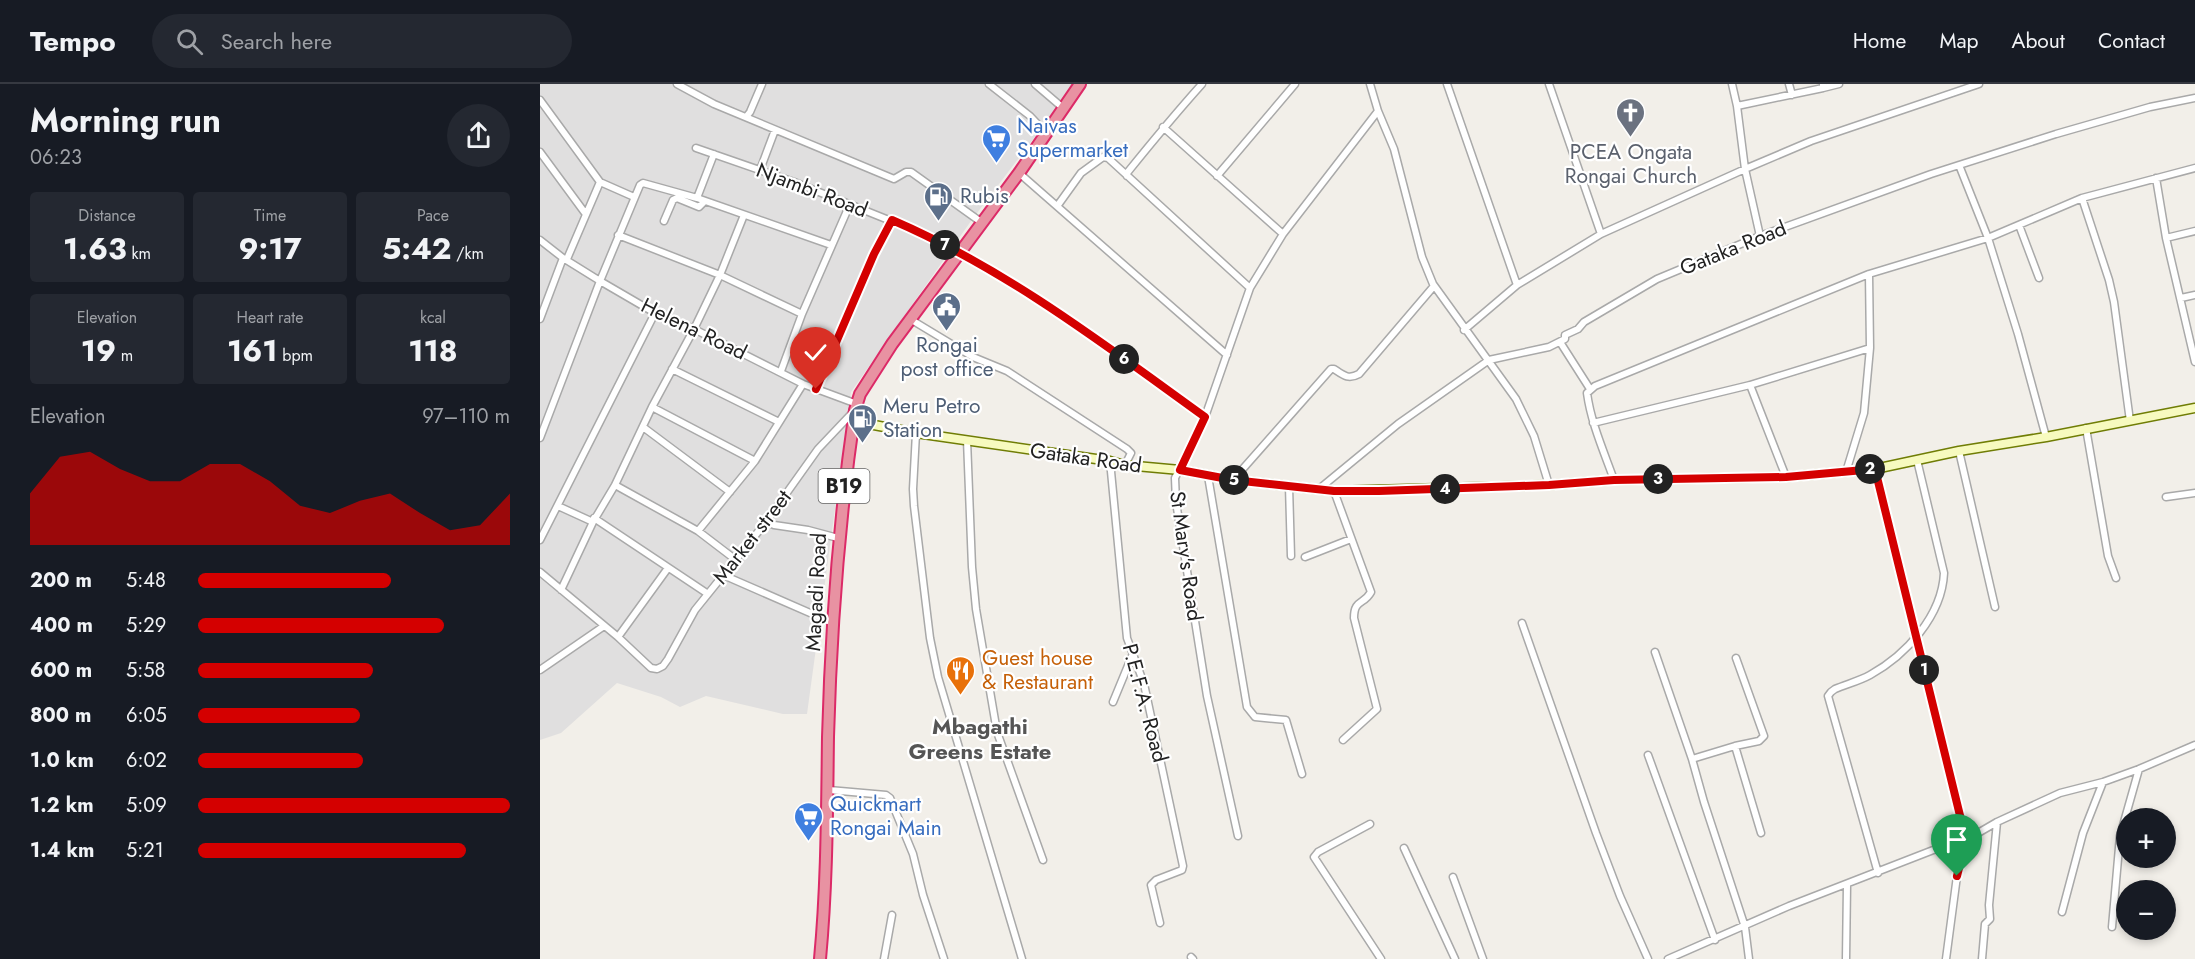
<!DOCTYPE html>
<html lang="en">
<head>
<meta charset="utf-8">
<style>
	body { margin:0; font-family:Jost,sans-serif; background:#242831; color:#f1f3f6; height:100vh; display:flex; flex-direction:column; font-size:22px; white-space:nowrap }
	* { box-sizing:border-box; margin:0 }
	p { font-size:20px; color:#9ea1a6 }
	.icon { flex:none; width:33px; height:33px; fill:none; stroke:currentColor; stroke-width:2; stroke-linecap:round; stroke-linejoin:round }
	.map { position:relative; flex:1; overflow:hidden }
	.drawer { display:flex; flex-direction:column; background:#171b24; width:540px }
	.drawer>* { flex:none }
	.fabs { position:absolute; left:1576px; top:724px; display:grid; gap:12px }
	.fabs a { display:grid; place-items:center; width:60px; height:60px; border-radius:50%; background:#171b24; box-shadow:0 3px 9px #0003; font-size:30px }
	.pin { position:absolute; display:grid; place-items:center; width:51px; height:51px; color:#fff; margin:-62px -26px; border-radius:50% 50% 50% 0; rotate:-45deg; box-shadow:0 0 6px #0007 }
	.pin .icon { rotate:45deg }
	.km { position:absolute; width:30px; height:30px; margin:-15px; border-radius:50%; background:#222; color:#fff; font-size:16px; line-height:30px; text-align:center }
	.round { display:grid; place-items:center; flex:none; width:63px; height:63px; border-radius:32px; background:#242831 }
	.head { display:flex; align-items:center; justify-content:space-between; height:102px; padding:0 30px }
	h1 { font-size:33px; font-weight:700; line-height:45px }
	.metrics { display:grid; grid-template-columns:repeat(3,1fr); gap:9px; height:102px; padding:6px 30px }
	.metrics div { display:grid; align-content:center; border-radius:6px; background:#242831; text-align:center }
	.metrics b { font-size:30px; font-weight:700 }
	.metrics small { font-size:16px; font-weight:400 }
	.metrics p { font-size:16px }
	.chart { height:168px; padding:12px 30px }
	.chart p { display:flex; justify-content:space-between }
	.chart svg { width:100%; height:108px; margin-top:6px; fill:#d40000; opacity:.7 }
	ul { padding:0 30px; list-style:none; font-size:20px }
	li { display:grid; grid-template-columns:96px 72px 1fr; align-items:center; height:45px }
	li i { height:15px; border-radius:8px; background:#d40000 }
	header { display:flex; align-items:center; gap:36px; box-sizing:border-box; height:84px; padding:0 30px; background:#171b24; border-bottom:2px solid #363941 }
	header strong { font-size:28px }
	nav { display:flex; gap:33px; margin-inline-start:auto; font-size:21px }
	.search { width:420px; height:54px; background:#242831; display:flex; align-items:center; gap:15px; box-sizing:border-box; padding:0 21px; border-radius:33px; color:#9ea1a6; font-size:22px }
	main { display:flex; flex:1; min-height:0 }
	.map>svg:first-child { display:block }
</style>
</head>
<body>
<header>
<strong>Tempo</strong>
<div class="search"><svg class="icon" aria-label="search" viewBox="0 0 24 24"><circle cx="10" cy="10" r="6"/><path d="M15 15l6 6"/></svg>Search here</div>
<nav><a>Home</a><a>Map</a><a>About</a><a>Contact</a></nav>
</header>
<main>
<section class="drawer">
<div class="head"><div><h1>Morning run</h1><p>06:23</p></div><a class="round"><svg class="icon" aria-label="share" viewBox="0 0 24 24"><path d="M12 15V3M7 8l5-5 5 5M5 13v7h14v-7"/></svg></a></div>
<div class="metrics">
<div><p>Distance</p><b>1.63<small> km</small></b></div>
<div><p>Time</p><b>9:17</b></div>
<div><p>Pace</p><b>5:42<small> /km</small></b></div>
</div>
<div class="metrics">
<div><p>Elevation</p><b>19<small> m</small></b></div>
<div><p>Heart rate</p><b>161<small> bpm</small></b></div>
<div><p>kcal</p><b>118</b></div>
</div>
<div class="chart"><p><span>Elevation</span>97–110 m</p>
<svg viewBox="0 0 160 44" preserveAspectRatio="none"><path d="M0 44V23L10 8L20 6L30 13L40 18L50 18L60 11L70 11L80 18L90 28L100 31L110 26L120 23L130 31L140 38L150 36L160 23V44z"/></svg>
</div>
<ul>
<li><b>200 m</b>5:48<i style="width:62%"></i></li>
<li><b>400 m</b>5:29<i style="width:79%"></i></li>
<li><b>600 m</b>5:58<i style="width:56%"></i></li>
<li><b>800 m</b>6:05<i style="width:52%"></i></li>
<li><b>1.0 km</b>6:02<i style="width:53%"></i></li>
<li><b>1.2 km</b>5:09<i style="width:100%"></i></li>
<li><b>1.4 km</b>5:21<i style="width:86%"></i></li>
</ul>
</section>
<div class="map">
<svg width="1655" height="875" viewBox="0 0 1655 875">
	<rect width="100%" height="100%" fill="#f2efe9"/>
	<path fill="#e0dfdf" d="M 0,0 L 535,0 L 431,137 L 311,308 L 267,630 L 243,630 L 166,612 L 140,623 L 121,613 L 77,599 L 21,649 L 0,656 Z"/>
	<g fill="none" stroke-linecap="round" stroke-linejoin="round">
		<defs>
			<path id="street" d="M 137,0 L 174,20 L 354,95 L 366,88 L 371,88 L 441,138
				M 449,0 L 490,32 L 506,49
				M 495,0 L 523,24
				M 830,0 L 838,27 L 854,65 L 882,173 L 893,200 L 976,315 L 994,352 L 1009,401
				M 907,0 L 977,201
				M 1009,0 L 1061,150
				M 1192,0 L 1197,22 L 1205,85 L 1220,152
				M 1249,0 L 1252,11
				M 1283,4 L 1299,0
				M 0,16 L 60,98 L 27,175
				M 1197,22 L 1283,4 L 1283,0
				M 206,33 L 210,28 L 222,0
				M 623,43 L 743,150
				M 156,64 L 254,98 L 386,151 L 459,192 L 543,245 L 665,333
				M 0,68 L 45,129
				M 1419,81 L 1448,154 L 1478,250 L 1506,353
				M 220,86 L 235,46
				M 479,89 L 687,271
				M 587,92 L 587,89 C 612,58 636,29 662,0
				M 677,92 L 755,0
				M 1616,94 L 1626,154 L 1655,278
				M 60,98 L 94,113
				M 157,114 L 174,70
				M 1542,114 L 1569,196 L 1574,218 L 1590,337
				M 518,121 L 541,89 L 563,73 L 568,74 L 710,204
				M 124,137 L 133,116 L 137,114 L 159,123 L 165,117
				M 1479,141 L 1499,194
				M 78,151 L 180,191 L 262,230
				M 1626,154 L 1655,147
				M 0,156 L 23,174 L 60,197 L 115,229 L 154,245 L 263,300 L 317,320
				M 1641,214 L 1655,211
				M 0,235 L 23,174
				M 370,235 L 433,273 L 467,287 L 587,365 L 591,369 L 585,381
				M 924,246 L 977,201 L 1061,150 L 1205,85 L 1271,57 L 1439,0
				M 1020,258 L 1050,305
				M 132,285 L 239,338
				M 241,287 L 262,230 L 310,120
				M 1210,301 L 1246,393
				M 276,305 L 334,170 L 352,136
				M 112,323 L 215,377
				M 1053,339 L 1210,301 L 1330,264
				M 103,343 L 190,408
				M 1546,344 L 1568,472 L 1576,494
				M 376,349 L 373,405 L 374,422 L 390,554 L 398,593 L 482,875
				M 0,354 L 60,197 L 100,101 L 103,99 L 157,114 L 291,161
				M 427,356 L 432,483 L 436,525 L 457,648 L 503,776
				M 1419,367 L 1455,523
				M 570,377 L 587,554 L 604,600 L 643,782 L 642,786 L 616,796 L 611,801 L 620,839
				M 1335,385 L 1426,756 L 1417,792 L 1406,875
				M 1306,388 L 1324,329 L 1330,264 L 1329,190
				M 668,392 L 707,623 L 715,633 L 746,636 L 762,690
				M 693,396 L 791,285 L 794,285 C 803,291 808,296 819,290 L 894,202
				M 1074,396 C 1064,368 1051,339 1047,309 L 1055,302 L 1329,190 L 1448,154 L 1542,114 L 1655,84
				M 75,401 L 158,447 L 196,476
				M 749,402 L 751,472
				M 779,405 L 858,340 L 949,276 L 1009,263 L 1025,255 L 1025,251 L 1038,245 L 1044,238 L 1117,195 L 1220,152 L 1391,90 L 1516,50 L 1610,23 L 1655,14
				M 794,407 L 831,508 C 824,521 814,515 814,534 L 837,625 L 803,656
				M 1626,413 L 1655,409
				M 18,422 L 53,438
				M 54,434 L 168,510
				M 226,438 L 234,441 L 268,446 L 298,454
				M 158,447 L 215,377 L 263,300
				M 0,456 L 115,229
				M 765,473 L 811,455
				M 0,488 L 78,553 L 111,584 L 117,585 L 123,582 L 128,575 L 155,526 L 226,438 L 278,365 L 314,327
				M 183,491 L 293,539
				M 21,506 L 53,438 L 75,401 L 112,323 L 154,245 L 180,191 L 204,131
				M 982,539 L 1056,749 L 1080,812 L 1108,875
				M 78,553 L 128,484
				M 1115,568 L 1152,675 L 1164,718 L 1205,843 L 1209,875
				M 0,586 L 64,542
				M 573,618 L 592,572
				M 1195,662 L 1219,657 L 1224,652 L 1196,574
				M 1108,671 L 1175,856
				M 1152,675 L 1195,662 L 1221,749
				M 289,706 L 346,711 L 350,714 L 373,770 L 383,811 L 404,875
				M 830,740 L 778,768 L 774,773 L 841,875
				M 698,752 L 667,612 L 636,418 L 635,394 L 665,333 L 710,204 L 743,150 L 838,27
				M 864,764 L 915,875
				M 1338,789 L 1288,612 L 1291,608 L 1295,605 C 1307,600 1319,597 1330,591 C 1366,571 1402,532 1404,489 L 1377,376
				M 913,793 L 943,875
				M 1522,828 L 1543,749 L 1563,698
				M 1572,843 L 1580,752 L 1599,685
				M 651,873 L 653,875
				M 344,875 L 352,831
				M 1128,875 L 1249,822 L 1401,763 L 1426,756 L 1457,738 L 1520,709 L 1563,698 L 1599,685 L 1655,661
				M 1306,875 L 1307,801
				M 1442,875 L 1445,840 L 1450,835 L 1449,821 L 1457,738"/>
			<path id="secondary" d="M 313,337 L 376,349 L 570,377 L 585,381 L 640,386 L 693,396 L 794,407 L 1009,401 L 1074,396 L 1246,393 L 1335,385 L 1419,367 L 1506,353 L 1655,324"/>
			<path id="highway" d="M 280,875 C 287,801 287,727 288,653 C 291,543 299,435 315,326 L 320,310 L 352,260 L 479,89 L 540,0"/>
		</defs>
		<use href="#street" stroke="#a9a9a9" stroke-width="9"/>
		<use href="#secondary" stroke="#707d05" stroke-width="11"/>
		<use href="#highway" stroke="#dc2a67" stroke-width="14"/>
		<use href="#street" stroke="#fff" stroke-width="6"/>
		<use href="#secondary" stroke="#f7fabf" stroke-width="8"/>
		<use href="#highway" stroke="#e892a2" stroke-width="10"/>
	</g>
	<g fill="none" stroke-linecap="round" stroke-linejoin="round">
		<defs>
			<path id="route" d="M 276,305 L 334,170 L 352,136 C 466,185 565,261 665,333 L 640,386 L 693,396 L 794,407 L 839,407 L 1009,401 L 1074,396 L 1246,393 L 1335,385 L 1426,756 L 1417,792"/>
		</defs>
		<use href="#route" stroke="#fff" stroke-width="12"/>
		<use href="#route" stroke="#d40000" stroke-width="8"/>
	</g>
	<defs>
		<symbol id="church-pin" viewBox="-11 -11 22 30"><path d="M0 17L-7.5 6A9.5 9.5 0 1 1 7.5 6Z" fill="#6b7280" stroke="#fff"/><path d="M-1.2-6h2.4v3.5h3.3v2.4h-3.3V6h-2.4V-.1h-3.3v-2.4h3.3Z" fill="#fff"/></symbol>
		<symbol id="supermarket-pin" viewBox="-11 -11 22 30"><path d="M0 17L-7.5 6A9.5 9.5 0 1 1 7.5 6Z" fill="#3f7fe0" stroke="#fff"/><path d="M-6-5.5h2.5l.6 2H6L4.5 2H-2.5L-4.4-4H-6ZM-1.5 3.2a1.3 1.3 0 1 0 .1 0ZM3 3.2a1.3 1.3 0 1 0 .1 0Z" fill="#fff"/></symbol>
		<symbol id="fuel-pin" viewBox="-11 -11 22 30"><path d="M0 17L-7.5 6A9.5 9.5 0 1 1 7.5 6Z" fill="#5c6f8a" stroke="#fff"/><path d="M-5.5-6h7V0h2V4h1.3V-2.5L3-4.5l.8-.8L6-3V5H2.5V1h-1V6h-7ZM-4.2-4.7v3.2H.2V-4.7Z" fill="#fff"/></symbol>
		<symbol id="civic-pin" viewBox="-11 -11 22 30"><path d="M0 17L-7.5 6A9.5 9.5 0 1 1 7.5 6Z" fill="#5c6f8a" stroke="#fff"/><path d="M-.6-6.5H3V-4.5H.6V-3L4-1V1h2V6H-6V1h2V-1L-.6-3ZM-1.2 2.5V6h2.4V2.5Z" fill="#fff"/></symbol>
		<symbol id="restaurant-pin" viewBox="-11 -11 22 30"><path d="M0 17L-7.5 6A9.5 9.5 0 1 1 7.5 6Z" fill="#e8710a" stroke="#fff"/><path d="M-5-6h1v4h1v-4h1v4h1v-4h1v5L-1.5 .5V6h-2V.5L-5-1ZM5-6V6H3V1.5H1.5Q1.5-4 5-6Z" fill="#fff"/></symbol>
	</defs>
	<g fill-rule="evenodd">
		<use href="#church-pin" x="1074" y="12" width="33" height="45"/>
		<use href="#supermarket-pin" x="440" y="38" width="33" height="45"/>
		<use href="#fuel-pin" x="382" y="96" width="33" height="45"/>
		<use href="#civic-pin" x="390" y="206" width="33" height="45"/>
		<use href="#fuel-pin" x="306" y="318" width="33" height="45"/>
		<use href="#restaurant-pin" x="404" y="570" width="33" height="45"/>
		<use href="#supermarket-pin" x="252" y="716" width="33" height="45"/>
	</g>
	<g text-anchor="middle" stroke-width="4.5" stroke-linejoin="round" paint-order="stroke">
		<rect fill="#fff" stroke="#646464" stroke-width="1.5" x="278.5" y="385" width="51" height="34" rx="4.5"/>
		<g font-size="20" font-weight="bold" fill="#222">
			<text x="304" y="409">B19</text>
		</g>
		<g font-size="21" fill="#366cbe" stroke="#fff" text-anchor="start">
			<text x="477" y="49">Naivas<tspan x="477" dy="24">Supermarket</tspan></text>
			<text x="290" y="727">Quickmart<tspan x="290" dy="24">Rongai Main</tspan></text>
		</g>
		<g font-size="21" fill="#5b616d" stroke="#fff">
			<text x="1091" y="75">PCEA Ongata<tspan x="1091" dy="24">Rongai Church</tspan></text>
		</g>
		<g font-size="21" fill="#222" stroke="#fff">
			<text transform="translate(272 106) rotate(21)" y="7">Njambi Road</text>
			<text transform="translate(1193 164) rotate(-22)" y="7">Gataka Road</text>
			<text transform="translate(154 245) rotate(26)" y="7">Helena Road</text>
			<text transform="translate(546 374) rotate(8)" y="7">Gataka Road</text>
			<text transform="translate(212 453) rotate(-52)" y="7">Market street</text>
			<text transform="translate(646 472) rotate(82)" y="7">St Mary's Road</text>
			<text transform="translate(276 508) rotate(-87)" y="7">Magadi Road</text>
			<text transform="translate(605 619) rotate(75)" y="7">P.E.F.A. Road</text>
		</g>
		<g font-size="21" fill="#4e5e75" stroke="#fff" text-anchor="start">
			<text x="420" y="119">Rubis</text>
			<text x="407" y="268" text-anchor="middle">Rongai<tspan x="407" dy="24">post office</tspan></text>
			<text x="343" y="329">Meru Petro<tspan x="343" dy="24">Station</tspan></text>
		</g>
		<g font-size="21" fill="#c56008" stroke="#fff" text-anchor="start">
			<text x="442" y="581">Guest house<tspan x="442" dy="24">&amp; Restaurant</tspan></text>
		</g>
		<g font-size="22" font-weight="bold" fill="#555" stroke="#fff">
			<text x="440" y="650">Mbagathi<tspan x="440" dy="25">Greens Estate</tspan></text>
		</g>
	</g>
</svg>
<div class="fabs">
<a>+</a>
<a>−</a>
</div>
<div class="pin" style="left:1417px;top:792px;background:#1e9e55"><svg class="icon" aria-label="arrive" viewBox="0 0 24 24"><path d="M6 21V4h12l-3 4 3 4H6"/></svg></div>
<div class="pin" style="left:276px;top:305px;background:#d93025"><svg class="icon" aria-label="check" viewBox="0 0 24 24"><path d="M5 12l5 5 9-10"/></svg></div>
<b class="km" style="left:1384px;top:586px">1</b>
<b class="km" style="left:1330px;top:385px">2</b>
<b class="km" style="left:1118px;top:395px">3</b>
<b class="km" style="left:905px;top:405px">4</b>
<b class="km" style="left:694px;top:396px">5</b>
<b class="km" style="left:584px;top:275px">6</b>
<b class="km" style="left:405px;top:161px">7</b>
</div>
</main>
</body>
</html>
